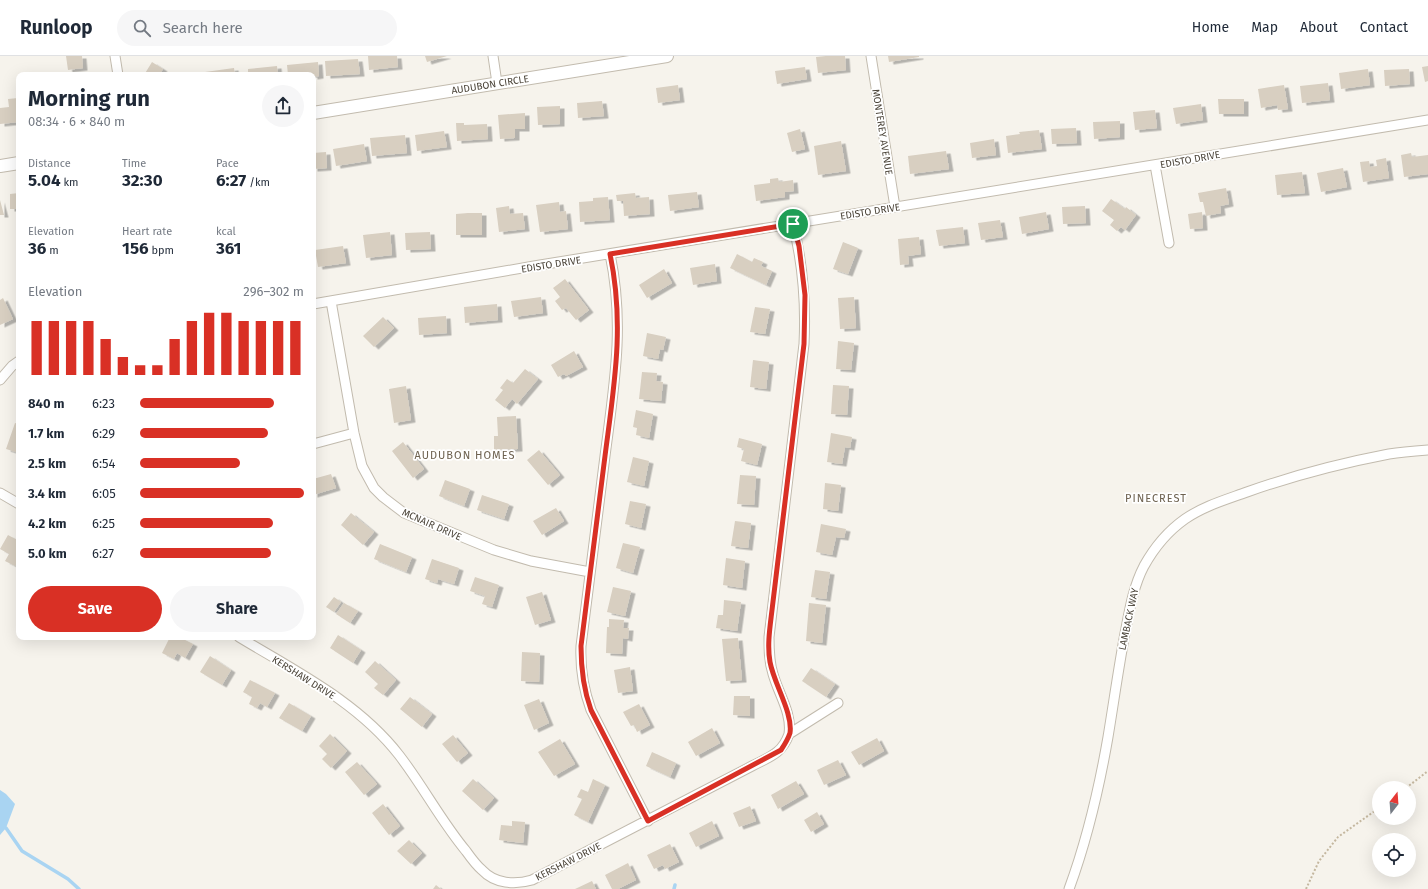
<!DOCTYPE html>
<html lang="en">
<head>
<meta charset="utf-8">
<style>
	body { margin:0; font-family:"Fira Sans",sans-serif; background:#f6f6f7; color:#1f2937; height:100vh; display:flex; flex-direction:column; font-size:15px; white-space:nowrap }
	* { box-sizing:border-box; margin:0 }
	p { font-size:13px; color:#747a83 }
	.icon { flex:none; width:22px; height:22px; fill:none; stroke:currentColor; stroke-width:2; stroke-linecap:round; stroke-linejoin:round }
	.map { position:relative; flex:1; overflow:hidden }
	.details { position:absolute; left:16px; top:16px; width:300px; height:568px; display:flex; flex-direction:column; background:#fff; border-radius:8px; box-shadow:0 4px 16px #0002 }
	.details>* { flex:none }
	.needle { width:26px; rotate:17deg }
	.buttons { position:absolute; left:1372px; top:725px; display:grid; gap:8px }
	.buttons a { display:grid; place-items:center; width:44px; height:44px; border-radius:50%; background:#fff; box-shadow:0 4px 16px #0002; font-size:20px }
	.pin { position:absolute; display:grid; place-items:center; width:34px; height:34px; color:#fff; margin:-17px; border:2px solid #fff; border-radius:50%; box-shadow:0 1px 4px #0007 }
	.round { display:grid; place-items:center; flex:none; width:42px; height:42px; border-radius:21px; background:#f6f6f7 }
	.overview { display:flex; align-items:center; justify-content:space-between; height:68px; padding:0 12px }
	h1 { font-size:22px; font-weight:700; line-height:30px }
	.stats { display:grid; grid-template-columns:repeat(3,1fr); gap:6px; height:68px; padding:4px 12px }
	.stats div { display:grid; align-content:center }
	.stats b { font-size:17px; font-weight:700 }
	.stats small { font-size:11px; font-weight:400 }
	.stats p { font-size:11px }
	.chart { height:112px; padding:8px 12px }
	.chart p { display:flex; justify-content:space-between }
	.chart svg { width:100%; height:72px; margin-top:4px; stroke:#d93025; stroke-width:6 }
	.primary-button { display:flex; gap:8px; margin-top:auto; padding:8px 12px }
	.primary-button a { flex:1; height:46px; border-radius:24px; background:#d93025; color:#fff; font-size:16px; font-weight:700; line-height:46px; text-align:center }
	.primary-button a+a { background:#f6f6f7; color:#1f2937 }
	ul { padding:0 12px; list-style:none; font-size:13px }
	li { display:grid; grid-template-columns:64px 48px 1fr; align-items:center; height:30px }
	li i { height:10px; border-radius:5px; background:#d93025 }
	header { display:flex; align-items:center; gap:24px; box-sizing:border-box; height:56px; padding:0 20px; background:#fff; border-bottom:1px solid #e0e1e3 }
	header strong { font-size:19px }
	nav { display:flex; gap:22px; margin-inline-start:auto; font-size:14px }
	.search { width:280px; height:36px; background:#f6f6f7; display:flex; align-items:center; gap:10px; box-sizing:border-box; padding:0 14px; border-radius:22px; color:#747a83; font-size:15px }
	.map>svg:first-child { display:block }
</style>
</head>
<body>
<header>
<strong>Runloop</strong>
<div class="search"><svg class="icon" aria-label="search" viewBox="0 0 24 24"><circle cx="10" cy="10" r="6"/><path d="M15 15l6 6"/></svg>Search here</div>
<nav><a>Home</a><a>Map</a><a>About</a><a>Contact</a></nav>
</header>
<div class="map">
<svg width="1428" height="833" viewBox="0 0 1428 833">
	<defs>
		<filter id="shadow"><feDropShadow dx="4.5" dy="2.5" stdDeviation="0" flood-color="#0004"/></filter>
	</defs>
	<rect width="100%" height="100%" fill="#f6f3ec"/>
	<path fill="#a9d4f2" d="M 0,734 L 6,738 L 15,748 L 6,772 L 0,779 Z"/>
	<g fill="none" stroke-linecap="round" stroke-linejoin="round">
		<path stroke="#a9d4f2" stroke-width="3.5" d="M 6,772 L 22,795 L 68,823 L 79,833
			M 674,833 L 675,829"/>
	</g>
	<path fill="#d8cfc1" filter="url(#shadow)" d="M 66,0 L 82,0 L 83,12 L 68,14 Z
		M 368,0 L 397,0 L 398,11 L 369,14 Z
		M 425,0 L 447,0 L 427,6 Z
		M 826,0 L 845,0 L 846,14 L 818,17 L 816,1 Z
		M 888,0 L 919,0 L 919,1 L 889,6 Z
		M 358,3 L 360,18 L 326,20 L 325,5 Z
		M 152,6 L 163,13 L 159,19 L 144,19 Z
		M 318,6 L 319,20 L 313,21 L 313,19 L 288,19 L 287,9 Z
		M 277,10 L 278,19 L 248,19 L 248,13 Z
		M 1428,10 L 1428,25 L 1425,26 L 1422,11 Z
		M 805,11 L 807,23 L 777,28 L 775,15 Z
		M 234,12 L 235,19 L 206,19 L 205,16 Z
		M 1368,13 L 1370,29 L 1341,33 L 1339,17 Z
		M 1409,13 L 1410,28 L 1385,30 L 1384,14 Z
		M 1328,27 L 1330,44 L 1302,47 L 1300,30 Z
		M 678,29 L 680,44 L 658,47 L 656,32 Z
		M 1284,29 L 1288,53 L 1278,54 L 1277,49 L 1261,52 L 1258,33 Z
		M 18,42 L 19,66 L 0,68 L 0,52 L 9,51 L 8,43 Z
		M 1218,43 L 1244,43 L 1244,58 L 1219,58 Z
		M 602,45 L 604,60 L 578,62 L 577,47 Z
		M 1201,48 L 1203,64 L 1176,68 L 1173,52 Z
		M 560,50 L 560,68 L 538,69 L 537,51 Z
		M 1155,54 L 1157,72 L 1135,74 L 1133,56 Z
		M 525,57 L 525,73 L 515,73 L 515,82 L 500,83 L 498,59 Z
		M 1120,65 L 1120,81 L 1094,83 L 1093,66 Z
		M 456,67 L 464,67 L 464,69 L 487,68 L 488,83 L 457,85 Z
		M 1076,72 L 1077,87 L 1052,88 L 1051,73 Z
		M 800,73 L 805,93 L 792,96 L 787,77 Z
		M 1039,74 L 1042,93 L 1008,97 L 1006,80 L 1020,78 L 1019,76 Z
		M 444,75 L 447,91 L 417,95 L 415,79 Z
		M 405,79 L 407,97 L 372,100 L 370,82 Z
		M 994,83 L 996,99 L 972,102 L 970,87 Z
		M 841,85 L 846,115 L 818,119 L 814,90 Z
		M 364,88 L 367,105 L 336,110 L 333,93 Z
		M 946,95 L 949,113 L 910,118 L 908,100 Z
		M 326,96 L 327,112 L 313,113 L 313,97 Z
		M 1411,97 L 1412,101 L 1428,99 L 1428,118 L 1404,121 L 1401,99 Z
		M 1386,102 L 1389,122 L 1363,126 L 1360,106 L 1369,105 L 1370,111 L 1377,110 L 1376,104 Z
		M 1343,112 L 1347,131 L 1321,136 L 1317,117 Z
		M 1302,116 L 1305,137 L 1277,139 L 1275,119 Z
		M 778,122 L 779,126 L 793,124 L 794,135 L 785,136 L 785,141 L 756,145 L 754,129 L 770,127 L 770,123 Z
		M 1226,132 L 1229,148 L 1220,150 L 1221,157 L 1206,160 L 1203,146 L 1200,146 L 1198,137 Z
		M 697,136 L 699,151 L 670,155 L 668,139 Z
		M 19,137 L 19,153 L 10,153 L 10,138 Z
		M 635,137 L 636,142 L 649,141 L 650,158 L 624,160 L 623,145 L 617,145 L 616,139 Z
		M 608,141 L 610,164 L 580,166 L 579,146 L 593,145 L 593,142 Z
		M 1111,143 L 1125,153 L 1126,151 L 1136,159 L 1125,174 L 1121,171 L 1117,175 L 1110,169 L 1114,164 L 1102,155 Z
		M 0,144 L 4,159 L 0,159 Z
		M 559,146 L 560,156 L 566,155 L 568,173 L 540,176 L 536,149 Z
		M 509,150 L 510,158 L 523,157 L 525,173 L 499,176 L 496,152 Z
		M 1085,150 L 1086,167 L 1063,168 L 1062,151 Z
		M 1046,156 L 1049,173 L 1022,178 L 1019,161 Z
		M 1202,156 L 1203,172 L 1190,173 L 1188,158 Z
		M 468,157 L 482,157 L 482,179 L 456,179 L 456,158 Z
		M 1000,164 L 1003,181 L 981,184 L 978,167 Z
		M 963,171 L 965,187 L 939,190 L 936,174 Z
		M 390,176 L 392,199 L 366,202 L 363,179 Z
		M 430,176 L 431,193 L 406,194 L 405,177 Z
		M 919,181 L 921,198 L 908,200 L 909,208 L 900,209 L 898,183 Z
		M 843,186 L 858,192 L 848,218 L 833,213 Z
		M 343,190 L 346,207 L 318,211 L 315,194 Z
		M 737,198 L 752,206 L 754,202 L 763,206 L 761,210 L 772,215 L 766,229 L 730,212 Z
		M 715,208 L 717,225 L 693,229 L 690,212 Z
		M 664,213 L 672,227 L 647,242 L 639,229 Z
		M 565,223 L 589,254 L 576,264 L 566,252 L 562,254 L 555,245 L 560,241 L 553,232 Z
		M 541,241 L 543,257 L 514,261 L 511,245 Z
		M 854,241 L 856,272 L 840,273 L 838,242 Z
		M 3,242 L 13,263 L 0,269 L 0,244 Z
		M 497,248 L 498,264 L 465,267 L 464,251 Z
		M 755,251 L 770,253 L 765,278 L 750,276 Z
		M 446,260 L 447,277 L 419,279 L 418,262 Z
		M 383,261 L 394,272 L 374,291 L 363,280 Z
		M 647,277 L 666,281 L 663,294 L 660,293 L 658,303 L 643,300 Z
		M 838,285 L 854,287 L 851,314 L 836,313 Z
		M 574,295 L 583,311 L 566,320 L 564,318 L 558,321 L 551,309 Z
		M 753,304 L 769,306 L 766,333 L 750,331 Z
		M 525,313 L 538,323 L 517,348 L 512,343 L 505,352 L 495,344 L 503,334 L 500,332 L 507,323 L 513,327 Z
		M 642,316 L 657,317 L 656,325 L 663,326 L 661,345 L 639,343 Z
		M 833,329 L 849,330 L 847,359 L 831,358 Z
		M 406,330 L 411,364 L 394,367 L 389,333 Z
		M 636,354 L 653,358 L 649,382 L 636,379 L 637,372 L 633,371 Z
		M 516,360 L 518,393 L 494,394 L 494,380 L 498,380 L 497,361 Z
		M 15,367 L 19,368 L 19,397 L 6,393 Z
		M 831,377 L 852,381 L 850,392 L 845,391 L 842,408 L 827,406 Z
		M 739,382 L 762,388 L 757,409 L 741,405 L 744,393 L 737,391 Z
		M 403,386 L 424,413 L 413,422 L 392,395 Z
		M 539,394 L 560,419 L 548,429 L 527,404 Z
		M 633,401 L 649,405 L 644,430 L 627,426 Z
		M 331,418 L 336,432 L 313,439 L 313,423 Z
		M 740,419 L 756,420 L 754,449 L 737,448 Z
		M 445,424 L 470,433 L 464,450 L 439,440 Z
		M 825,427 L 841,429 L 838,455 L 823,453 Z
		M 482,439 L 509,448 L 504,463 L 477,454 Z
		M 630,445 L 646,448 L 641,472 L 625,468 Z
		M 556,452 L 564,465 L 542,479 L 533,465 Z
		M 351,457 L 374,476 L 363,489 L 341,469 Z
		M 735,465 L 751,467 L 748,492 L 731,490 Z
		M 821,468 L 846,473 L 844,482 L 836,481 L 832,499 L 816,496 Z
		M 8,479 L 19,485 L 19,504 L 15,510 L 5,505 L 9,498 L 0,493 Z
		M 623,487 L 640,491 L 633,517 L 616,512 Z
		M 380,488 L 412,501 L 406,516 L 374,503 Z
		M 726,502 L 745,505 L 742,532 L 723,529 Z
		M 432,503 L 459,512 L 454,528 L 438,523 L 437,527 L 425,523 Z
		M 815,514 L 830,516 L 826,543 L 811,541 Z
		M 475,521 L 499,529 L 492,551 L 482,548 L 485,540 L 470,535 Z
		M 613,531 L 631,535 L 625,560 L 607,556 Z
		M 542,536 L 551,564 L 535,569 L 526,541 Z
		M 334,541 L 341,546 L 334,556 L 326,551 Z
		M 724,544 L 741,546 L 737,575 L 716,572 L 718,559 L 723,559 Z
		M 344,547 L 358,555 L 350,567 L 336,558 Z
		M 809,547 L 826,549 L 822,587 L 806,585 Z
		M 609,563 L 624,564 L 623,572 L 629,572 L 628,583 L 623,582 L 622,598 L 606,597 L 607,571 L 609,571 Z
		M 338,579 L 361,594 L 353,607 L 330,592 Z
		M 170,581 L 179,581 L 193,588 L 185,602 L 177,597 L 174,603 L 162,597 Z
		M 738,582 L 742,624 L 726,625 L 722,583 Z
		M 522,596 L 540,597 L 539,626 L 521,625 Z
		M 210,600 L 231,614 L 222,629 L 200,616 Z
		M 375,605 L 396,624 L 383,639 L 374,632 L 378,628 L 365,616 Z
		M 630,611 L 633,635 L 618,637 L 614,614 Z
		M 811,612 L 835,628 L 826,641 L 802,625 Z
		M 250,624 L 275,637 L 267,651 L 260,647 L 257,652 L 249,648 L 252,641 L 243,636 Z
		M 734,640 L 750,640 L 750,660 L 733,659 Z
		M 410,641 L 432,658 L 422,671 L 400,653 Z
		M 539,643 L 549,667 L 534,674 L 524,649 Z
		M 289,647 L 311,660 L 302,675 L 279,662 Z
		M 639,648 L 650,669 L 637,676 L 634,669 L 631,670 L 623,656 Z
		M 712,672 L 720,687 L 696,700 L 688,686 Z
		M 330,678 L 347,695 L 331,712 L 322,703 L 327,698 L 319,690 Z
		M 453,679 L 468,697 L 457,706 L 442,688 Z
		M 877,682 L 884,695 L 859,709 L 851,696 Z
		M 560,683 L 575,708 L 554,720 L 538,696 Z
		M 652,696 L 676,707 L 670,721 L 646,710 Z
		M 838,704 L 846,719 L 824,729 L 817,714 Z
		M 357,706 L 377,728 L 364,739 L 345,716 Z
		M 473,723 L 494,742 L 483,754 L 462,735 Z
		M 593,723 L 605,729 L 588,766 L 574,759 L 582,743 L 577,741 L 581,733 L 588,736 Z
		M 796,725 L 804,738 L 778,753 L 771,739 Z
		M 383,748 L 400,770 L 389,779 L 372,757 Z
		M 750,750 L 756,765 L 739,771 L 733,757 Z
		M 817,756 L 824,768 L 811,776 L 804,764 Z
		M 512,765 L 525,766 L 523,787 L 499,784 L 501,769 L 512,770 Z
		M 712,765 L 719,780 L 696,791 L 689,777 Z
		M 409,784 L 422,797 L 411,808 L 397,795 Z
		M 670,788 L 679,806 L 665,813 L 663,809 L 654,813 L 647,799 Z
		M 628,807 L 636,824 L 618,833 L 612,833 L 605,819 Z
		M 592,825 L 596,833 L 575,833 Z
		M 436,829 L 441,833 L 433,833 Z"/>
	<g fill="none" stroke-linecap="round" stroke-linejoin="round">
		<defs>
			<path id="minor" d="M 115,0 L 118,19
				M 493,0 L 497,27
				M 871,0 L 895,151
				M 1155,109 L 1169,187
				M 610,198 C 625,269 614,330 605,400 C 597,463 589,526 581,590 C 580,612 583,632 591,654 L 648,765
				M 331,245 L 354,377 L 362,410 L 374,432 L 383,441 L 404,457 L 494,494 L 531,505 L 590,516
				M 313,248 L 534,210 L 1428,64
				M 0,324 L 12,310 L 19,305
				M 313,388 L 354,377
				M 0,437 L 19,448
				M 239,581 C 295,615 358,646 399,699 C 423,730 441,765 466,795 C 471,802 476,809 482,814 C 495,828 515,829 532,824 L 752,710 C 769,701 782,698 789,678 L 838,647
				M 789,678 C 792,657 779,639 773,618 C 769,606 769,594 769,581 L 804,288 C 806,247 803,208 793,168
				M 1069,833 C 1087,784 1099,733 1108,681 C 1114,645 1119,608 1126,572 C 1130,551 1134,529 1144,510 C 1154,492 1168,475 1185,463 C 1204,450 1225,444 1247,436 C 1292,420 1342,407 1389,398 C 1402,396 1415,395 1428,394"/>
			<path id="tertiary" d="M 313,57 L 667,0
				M 0,110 L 19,107"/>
		</defs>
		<use href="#minor" stroke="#c2bbae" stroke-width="11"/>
		<use href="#tertiary" stroke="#c2bbae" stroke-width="14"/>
		<path stroke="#c4b79f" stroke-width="2" stroke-dasharray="2 2" stroke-linecap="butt" d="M 1406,732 L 1428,715
			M 1306,833 L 1319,805 L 1338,781 L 1379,752"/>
		<use href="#minor" stroke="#fff" stroke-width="9"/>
		<use href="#tertiary" stroke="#fff" stroke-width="12"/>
	</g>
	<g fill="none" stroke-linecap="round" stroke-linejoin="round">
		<defs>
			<path id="route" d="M 793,168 L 799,190 L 805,239 L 804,288 L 772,554 C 770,571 767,589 770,606 C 774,628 793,657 790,677 C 788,683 785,688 781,694 L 648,765 L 591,654 C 583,632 581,612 581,590 C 589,526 597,463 605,400 C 614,330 625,269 610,198 Z"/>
		</defs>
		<use href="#route" stroke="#fff" stroke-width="8"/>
		<use href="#route" stroke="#d93025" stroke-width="5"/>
	</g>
	<g text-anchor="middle" stroke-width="3.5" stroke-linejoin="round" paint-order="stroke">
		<g font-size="10" fill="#4b4439" stroke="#fff">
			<text transform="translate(490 28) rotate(-9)" y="4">AUDUBON CIRCLE</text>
			<text transform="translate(883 76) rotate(81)" y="4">MONTEREY AVENUE</text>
			<text transform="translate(1190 103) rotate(-10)" y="4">EDISTO DRIVE</text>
			<text transform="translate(870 155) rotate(-9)" y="4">EDISTO DRIVE</text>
			<text transform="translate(551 208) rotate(-9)" y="4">EDISTO DRIVE</text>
			<text transform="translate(432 468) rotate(24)" y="4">MCNAIR DRIVE</text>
			<text transform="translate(1128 563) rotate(-78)" y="4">LAMBACK WAY</text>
			<text transform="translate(304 621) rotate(32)" y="4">KERSHAW DRIVE</text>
			<text transform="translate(568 805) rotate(-27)" y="4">KERSHAW DRIVE</text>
		</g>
		<g font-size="11" letter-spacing="1" fill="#6e6250" stroke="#fff">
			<text x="465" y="403">AUDUBON HOMES</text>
			<text x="1156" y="446">PINECREST</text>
		</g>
	</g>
</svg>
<div class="buttons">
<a><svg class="needle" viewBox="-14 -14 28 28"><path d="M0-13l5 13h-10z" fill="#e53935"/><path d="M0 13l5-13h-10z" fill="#747a83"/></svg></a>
<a><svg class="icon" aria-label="locate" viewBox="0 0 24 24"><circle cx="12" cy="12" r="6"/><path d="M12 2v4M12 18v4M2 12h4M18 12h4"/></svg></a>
</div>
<div class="pin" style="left:793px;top:168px;background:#1e9e55"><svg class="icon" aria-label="arrive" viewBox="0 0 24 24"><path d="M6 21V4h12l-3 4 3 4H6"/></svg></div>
<section class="details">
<div class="overview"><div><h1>Morning run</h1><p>08:34 · 6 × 840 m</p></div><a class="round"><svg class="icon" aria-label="share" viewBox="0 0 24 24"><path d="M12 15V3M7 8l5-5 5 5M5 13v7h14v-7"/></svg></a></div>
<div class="stats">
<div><p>Distance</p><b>5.04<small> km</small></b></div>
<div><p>Time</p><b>32:30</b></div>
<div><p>Pace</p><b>6:27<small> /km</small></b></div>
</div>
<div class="stats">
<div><p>Elevation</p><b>36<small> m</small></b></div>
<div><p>Heart rate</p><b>156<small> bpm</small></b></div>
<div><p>kcal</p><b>361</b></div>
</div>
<div class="chart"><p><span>Elevation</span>296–302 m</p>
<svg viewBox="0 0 160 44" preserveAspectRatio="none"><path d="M5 44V11M15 44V11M25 44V11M35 44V11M45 44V22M55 44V33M65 44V38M75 44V38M85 44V22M95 44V11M105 44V6M115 44V6M125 44V11M135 44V11M145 44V11M155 44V11"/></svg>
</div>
<ul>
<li><b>840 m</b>6:23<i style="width:82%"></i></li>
<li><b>1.7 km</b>6:29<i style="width:78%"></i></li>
<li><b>2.5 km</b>6:54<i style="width:61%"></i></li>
<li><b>3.4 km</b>6:05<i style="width:100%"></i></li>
<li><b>4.2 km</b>6:25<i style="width:81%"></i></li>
<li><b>5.0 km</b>6:27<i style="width:80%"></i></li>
</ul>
<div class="primary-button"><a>Save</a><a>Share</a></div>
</section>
</div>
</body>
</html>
